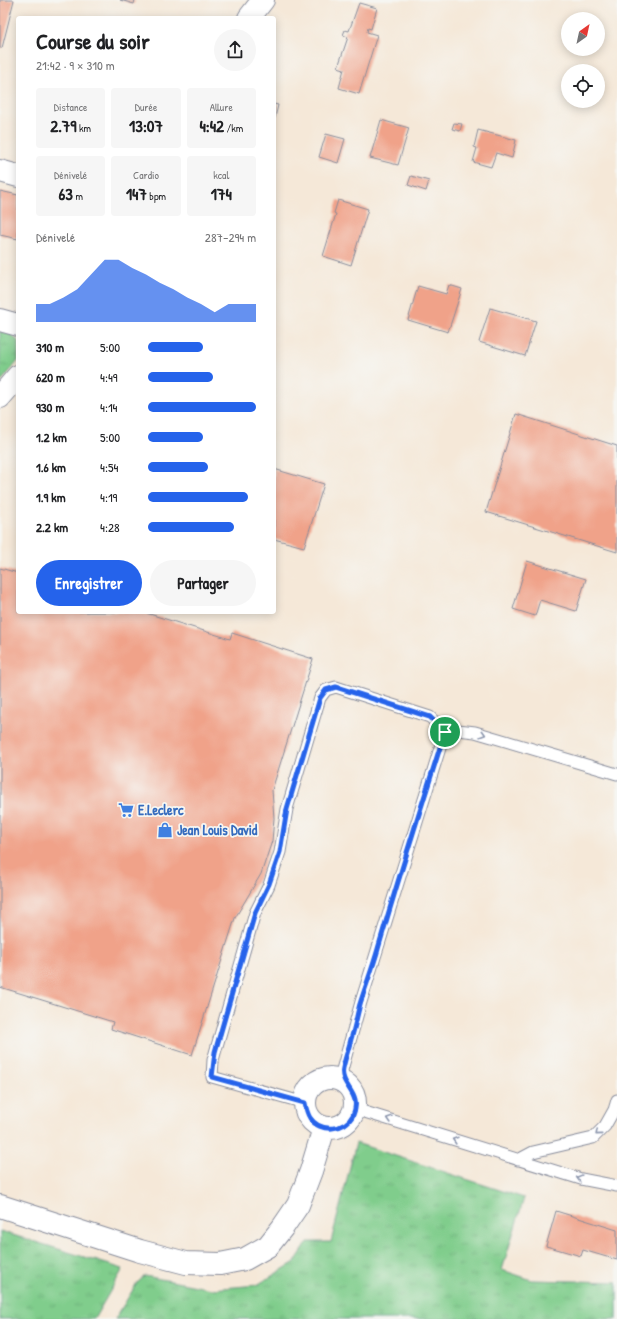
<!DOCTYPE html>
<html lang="fr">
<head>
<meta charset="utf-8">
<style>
	body { margin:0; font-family:"Patrick Hand",sans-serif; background:#f6f6f6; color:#202124; height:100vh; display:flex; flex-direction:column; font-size:15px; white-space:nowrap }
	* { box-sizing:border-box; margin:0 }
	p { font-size:13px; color:#757577 }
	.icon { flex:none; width:22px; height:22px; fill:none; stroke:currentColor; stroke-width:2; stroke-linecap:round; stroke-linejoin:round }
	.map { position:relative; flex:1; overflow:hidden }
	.drawer { position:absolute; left:16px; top:16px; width:260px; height:598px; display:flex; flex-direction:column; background:#fff; border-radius:4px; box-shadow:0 2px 10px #0003 }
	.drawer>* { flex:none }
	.needle { width:26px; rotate:33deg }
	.tools { position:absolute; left:561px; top:12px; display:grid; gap:8px }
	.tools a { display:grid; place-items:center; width:44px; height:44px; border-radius:50%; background:#fff; box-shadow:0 2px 10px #0003; font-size:20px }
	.pin { position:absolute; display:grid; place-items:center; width:34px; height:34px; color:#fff; margin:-17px; border:2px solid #fff; border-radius:50%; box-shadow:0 1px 4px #0007 }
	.round { display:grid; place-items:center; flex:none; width:42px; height:42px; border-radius:21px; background:#f6f6f6 }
	.summary { display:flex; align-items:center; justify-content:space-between; height:68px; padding:0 20px }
	h1 { font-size:22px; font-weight:700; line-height:30px }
	.figures { display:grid; grid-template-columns:repeat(3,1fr); gap:6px; height:68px; padding:4px 20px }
	.figures div { display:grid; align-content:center; border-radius:4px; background:#f6f6f6; text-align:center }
	.figures b { font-size:17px; font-weight:700 }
	.figures small { font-size:11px; font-weight:400 }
	.figures p { font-size:11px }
	.chart { height:112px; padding:8px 20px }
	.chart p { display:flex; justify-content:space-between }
	.chart svg { width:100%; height:72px; margin-top:4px; fill:#2563eb; opacity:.7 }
	.button { display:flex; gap:8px; margin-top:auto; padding:8px 20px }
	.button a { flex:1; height:46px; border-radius:24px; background:#2563eb; color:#fff; font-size:16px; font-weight:700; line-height:46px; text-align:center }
	.button a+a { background:#f6f6f6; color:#202124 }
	ul { padding:0 20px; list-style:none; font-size:13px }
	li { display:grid; grid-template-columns:64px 48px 1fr; align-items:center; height:30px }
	li i { height:10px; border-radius:5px; background:#2563eb }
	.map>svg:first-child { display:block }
</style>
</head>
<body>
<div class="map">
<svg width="617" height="1319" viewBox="0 0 617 1319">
	<defs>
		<pattern id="grass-tufts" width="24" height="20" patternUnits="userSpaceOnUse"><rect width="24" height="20" fill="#80cd8c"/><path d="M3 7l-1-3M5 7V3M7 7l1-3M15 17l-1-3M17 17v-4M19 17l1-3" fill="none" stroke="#6eb07b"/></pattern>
	</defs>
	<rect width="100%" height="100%" fill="#f6f6f2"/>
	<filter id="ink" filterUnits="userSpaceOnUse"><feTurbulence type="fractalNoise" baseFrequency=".025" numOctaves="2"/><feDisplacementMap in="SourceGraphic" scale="8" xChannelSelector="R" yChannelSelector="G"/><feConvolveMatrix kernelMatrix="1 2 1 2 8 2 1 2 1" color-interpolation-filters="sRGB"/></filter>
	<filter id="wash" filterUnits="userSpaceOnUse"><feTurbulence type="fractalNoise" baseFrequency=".012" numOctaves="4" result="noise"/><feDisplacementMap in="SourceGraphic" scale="16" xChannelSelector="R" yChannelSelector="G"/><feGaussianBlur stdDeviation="0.9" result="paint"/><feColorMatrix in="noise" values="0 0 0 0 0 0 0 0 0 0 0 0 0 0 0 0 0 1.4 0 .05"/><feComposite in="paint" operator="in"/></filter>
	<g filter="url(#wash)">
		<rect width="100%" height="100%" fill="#f5e8d8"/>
		<path fill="url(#grass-tufts)" stroke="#4e7e75" d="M 0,331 L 11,334 L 18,341 L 18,361 L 0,383 Z
			M 356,1143 L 524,1198 L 502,1270 L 532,1280 L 617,1282 L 617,1319 L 115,1319 L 137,1283 L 145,1276 L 212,1289 L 257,1285 L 295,1262 L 308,1242 L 331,1242 Z
			M 0,1231 L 123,1269 L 94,1319 L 0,1319 Z"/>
		<g id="blocks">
			<path fill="#f0a289" d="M 0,0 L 14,0 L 2,48 L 0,48 Z
				M 120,0 L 135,0 L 134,4 Z
				M 359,3 L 377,8 L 371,29 L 368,28 L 367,32 L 377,35 L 359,94 L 339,88 L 344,69 L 338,67 L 348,37 L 343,35 L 345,30 L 349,31 Z
				M 274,104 L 278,105 L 275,118 L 274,118 Z
				M 381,120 L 409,128 L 398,165 L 370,158 Z
				M 454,123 L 462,124 L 460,131 L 452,129 Z
				M 478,130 L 516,140 L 512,158 L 496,153 L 491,167 L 473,162 L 477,148 L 474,147 Z
				M 326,134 L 345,139 L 338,163 L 319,157 Z
				M 411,176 L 429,181 L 426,191 L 408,185 Z
				M 0,191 L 18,195 L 18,239 L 0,235 Z
				M 338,200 L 368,209 L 351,265 L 323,256 L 336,214 L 334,213 Z
				M 449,285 L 462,289 L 448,332 L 408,320 L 418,286 L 446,294 Z
				M 490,308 L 536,321 L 525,356 L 479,342 Z
				M 516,414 L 617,446 L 617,552 L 486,512 Z
				M 274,469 L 324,484 L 304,547 L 274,539 Z
				M 527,561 L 586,579 L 576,611 L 540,600 L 535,616 L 513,609 Z
				M 0,568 L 18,573 L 18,612 L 143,612 L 230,639 L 232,633 L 313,659 L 272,790 L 274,818 L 272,841 L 261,874 L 235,918 L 192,1055 L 111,1029 L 113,1022 L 0,987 Z
				M 556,1211 L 617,1230 L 617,1260 L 583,1250 L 581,1256 L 546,1246 Z"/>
		</g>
	</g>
	<g filter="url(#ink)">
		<use href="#blocks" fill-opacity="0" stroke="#888c9b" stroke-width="1"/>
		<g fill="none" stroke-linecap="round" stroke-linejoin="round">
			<defs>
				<path id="lane" d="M 445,732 L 458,730 L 475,732 L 617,774
					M 305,1103 L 212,1077 L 213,1060 L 255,913 L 269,885 L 280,852 L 287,809 L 320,698 L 326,690 L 336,687 L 430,717 L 445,732 L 361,1002 L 342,1070 L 344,1082
					M 355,1109 L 581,1179 L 617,1186
					M 518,1160 L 533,1152 L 593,1138 L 605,1126 L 614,1110 L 617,1100"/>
				<path id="street" d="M 249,18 L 263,0
					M 0,171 L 18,176
					M 0,320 L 18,325
					M 0,397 L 18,376
					M305 1103a25 25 0 1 1 50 0a25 25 0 1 1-50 0Z
					M 0,1206 L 140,1251 L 186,1263 L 220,1264 L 245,1259 L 268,1246 L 283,1227 L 298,1205 L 311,1171 L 324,1128"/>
			</defs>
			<use href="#lane" stroke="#888c9b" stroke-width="13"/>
			<use href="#street" stroke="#888c9b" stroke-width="24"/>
			<use href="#lane" stroke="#fff" stroke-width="11"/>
			<use href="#street" stroke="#fff" stroke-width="22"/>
		</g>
		<defs><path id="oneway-chevron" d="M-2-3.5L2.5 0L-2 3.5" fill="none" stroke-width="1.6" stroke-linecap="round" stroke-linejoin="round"/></defs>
		<g stroke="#8d97ae">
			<use href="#oneway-chevron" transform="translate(483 734) rotate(17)"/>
			<use href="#oneway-chevron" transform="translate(389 1119) rotate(-163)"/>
			<use href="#oneway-chevron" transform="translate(598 1133) rotate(139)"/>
			<use href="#oneway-chevron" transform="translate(455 1140) rotate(-163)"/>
			<use href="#oneway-chevron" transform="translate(579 1178) rotate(-165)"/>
		</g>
	</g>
	<g fill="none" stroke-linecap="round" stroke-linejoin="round" filter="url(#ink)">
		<defs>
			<path id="route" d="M 336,687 L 430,717 L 445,732 C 422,804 399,876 378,949 C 373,967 366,985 360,1004 C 357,1015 355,1027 351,1039 C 349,1048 345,1058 343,1068 C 339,1086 363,1093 353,1115 C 345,1131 320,1133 310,1118 C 307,1113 306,1109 305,1103 L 212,1077 L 215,1052 L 255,913 L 269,884 L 280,852 L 287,809 L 320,698 L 326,690 Z"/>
		</defs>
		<use href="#route" stroke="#fff" stroke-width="8"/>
		<use href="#route" stroke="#2563eb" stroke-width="5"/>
	</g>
	<defs>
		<symbol id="supermarket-bare" viewBox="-9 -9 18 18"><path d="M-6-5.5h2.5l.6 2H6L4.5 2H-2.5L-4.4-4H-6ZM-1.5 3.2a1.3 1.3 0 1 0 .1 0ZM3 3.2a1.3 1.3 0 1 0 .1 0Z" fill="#3f7fe0" stroke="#f6f6f2" stroke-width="2.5" paint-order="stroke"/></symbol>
		<symbol id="shop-bare" viewBox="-9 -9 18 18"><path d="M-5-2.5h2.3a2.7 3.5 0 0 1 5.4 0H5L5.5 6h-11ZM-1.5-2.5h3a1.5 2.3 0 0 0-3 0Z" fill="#3f7fe0" stroke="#f6f6f2" stroke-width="2.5" paint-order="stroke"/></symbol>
	</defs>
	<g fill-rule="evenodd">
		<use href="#supermarket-bare" x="115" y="799" width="22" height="22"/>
		<use href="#shop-bare" x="154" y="819" width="22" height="22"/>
	</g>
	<g text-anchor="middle" stroke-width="3.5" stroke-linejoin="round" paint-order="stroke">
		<g font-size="14" font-weight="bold" fill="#366cbe" stroke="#f6f6f2" text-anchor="start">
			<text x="138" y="815">E.Leclerc</text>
			<text x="177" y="835">Jean Louis David</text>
		</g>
	</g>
</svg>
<div class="tools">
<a><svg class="needle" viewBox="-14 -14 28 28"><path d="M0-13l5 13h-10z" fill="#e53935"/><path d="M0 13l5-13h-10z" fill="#757577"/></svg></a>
<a><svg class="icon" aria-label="locate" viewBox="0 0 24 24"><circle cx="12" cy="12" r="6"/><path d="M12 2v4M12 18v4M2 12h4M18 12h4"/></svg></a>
</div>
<div class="pin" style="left:445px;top:732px;background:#1e9e55"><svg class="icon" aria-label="arrive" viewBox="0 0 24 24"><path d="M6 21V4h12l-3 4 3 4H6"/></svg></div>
<section class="drawer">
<div class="summary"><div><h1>Course du soir</h1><p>21:42 · 9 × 310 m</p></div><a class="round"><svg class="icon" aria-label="share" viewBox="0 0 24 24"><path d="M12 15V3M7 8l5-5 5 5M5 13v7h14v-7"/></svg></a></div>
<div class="figures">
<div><p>Distance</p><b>2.79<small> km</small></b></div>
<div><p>Durée</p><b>13:07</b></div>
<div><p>Allure</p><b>4:42<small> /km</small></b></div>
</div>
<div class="figures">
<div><p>Dénivelé</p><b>63<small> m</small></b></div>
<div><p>Cardio</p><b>147<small> bpm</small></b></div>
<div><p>kcal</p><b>174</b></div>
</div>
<div class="chart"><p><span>Dénivelé</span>287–294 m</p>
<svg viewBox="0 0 160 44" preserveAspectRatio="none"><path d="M0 44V33L10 33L20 29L30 24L40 15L50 6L60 6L70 11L80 15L90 20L100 24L110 29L120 33L130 38L140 33L150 33L160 33V44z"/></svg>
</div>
<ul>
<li><b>310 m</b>5:00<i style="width:51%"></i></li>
<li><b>620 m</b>4:49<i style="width:60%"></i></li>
<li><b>930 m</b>4:14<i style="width:100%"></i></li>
<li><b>1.2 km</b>5:00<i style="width:51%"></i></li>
<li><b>1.6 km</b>4:54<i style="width:56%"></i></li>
<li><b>1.9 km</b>4:19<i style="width:93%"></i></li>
<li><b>2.2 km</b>4:28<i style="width:80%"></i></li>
</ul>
<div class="button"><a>Enregistrer</a><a>Partager</a></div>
</section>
</div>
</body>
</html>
